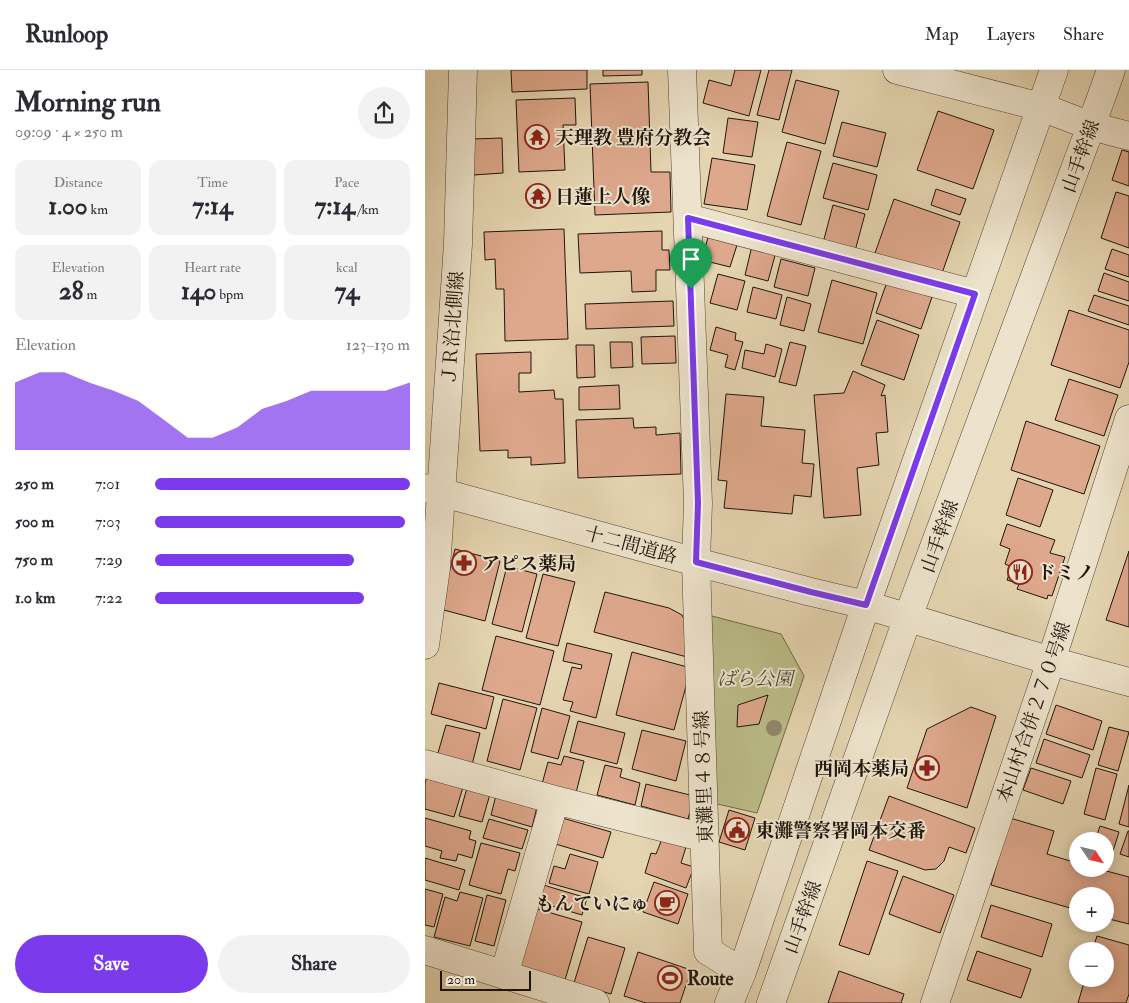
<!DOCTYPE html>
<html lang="en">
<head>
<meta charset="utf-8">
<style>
	body { margin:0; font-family:"IM FELL Double Pica","Noto Serif JP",serif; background:#f2f2f3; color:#2b2b33; height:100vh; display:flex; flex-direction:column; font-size:19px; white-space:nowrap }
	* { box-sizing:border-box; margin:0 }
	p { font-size:16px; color:#7c7c81 }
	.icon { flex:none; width:28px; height:28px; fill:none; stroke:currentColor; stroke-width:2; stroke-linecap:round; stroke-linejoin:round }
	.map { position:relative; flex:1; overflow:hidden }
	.panel { display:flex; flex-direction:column; background:#fff; width:425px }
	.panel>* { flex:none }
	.needle { width:32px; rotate:125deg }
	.fabs { position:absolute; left:644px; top:762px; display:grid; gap:10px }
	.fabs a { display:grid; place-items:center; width:45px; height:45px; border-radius:50%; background:#fff; box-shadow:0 2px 12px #0003; font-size:25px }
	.scale { position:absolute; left:15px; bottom:12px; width:91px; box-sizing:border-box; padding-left:5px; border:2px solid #20150d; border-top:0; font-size:14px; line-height:18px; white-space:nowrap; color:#20150d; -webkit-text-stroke:4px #ede3cc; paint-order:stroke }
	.pin { position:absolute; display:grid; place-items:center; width:42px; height:42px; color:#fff; margin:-51px -21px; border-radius:50% 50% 50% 0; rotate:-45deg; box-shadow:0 0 5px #0007 }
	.pin .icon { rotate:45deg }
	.round { display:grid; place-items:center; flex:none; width:52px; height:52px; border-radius:26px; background:#f2f2f3 }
	.summary { display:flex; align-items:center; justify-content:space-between; height:85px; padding:0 15px }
	h1 { font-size:28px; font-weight:700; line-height:38px }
	.stats { display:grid; grid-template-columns:repeat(3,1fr); gap:8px; height:85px; padding:5px 15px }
	.stats div { display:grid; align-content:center; border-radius:12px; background:#f2f2f3; text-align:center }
	.stats b { font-size:25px; font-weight:700 }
	.stats small { font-size:14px; font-weight:400 }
	.stats p { font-size:14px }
	.chart { height:140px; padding:10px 15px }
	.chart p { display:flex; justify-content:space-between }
	.chart svg { width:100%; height:90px; margin-top:5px; fill:#7c3aed; opacity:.7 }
	.action { display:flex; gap:10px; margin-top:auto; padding:10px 15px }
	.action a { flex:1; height:58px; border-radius:30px; background:#7c3aed; color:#fff; font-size:20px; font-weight:700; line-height:58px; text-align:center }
	.action a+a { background:#f2f2f3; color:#2b2b33 }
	ul { padding:0 15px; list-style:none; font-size:16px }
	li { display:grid; grid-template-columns:80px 60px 1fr; align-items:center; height:38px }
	li i { height:12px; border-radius:6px; background:#7c3aed }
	header { display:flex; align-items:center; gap:30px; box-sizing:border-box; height:70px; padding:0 25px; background:#fff; border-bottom:1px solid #e1e1e2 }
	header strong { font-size:24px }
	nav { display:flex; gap:28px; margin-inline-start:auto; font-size:18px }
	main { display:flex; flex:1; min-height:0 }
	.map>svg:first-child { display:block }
</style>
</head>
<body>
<header>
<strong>Runloop</strong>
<nav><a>Map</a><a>Layers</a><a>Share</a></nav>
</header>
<main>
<section class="panel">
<div class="summary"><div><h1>Morning run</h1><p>09:09 · 4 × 250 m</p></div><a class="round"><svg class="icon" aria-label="share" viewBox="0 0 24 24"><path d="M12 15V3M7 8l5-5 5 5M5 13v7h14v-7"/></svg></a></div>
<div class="stats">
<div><p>Distance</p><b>1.00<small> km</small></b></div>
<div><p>Time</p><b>7:14</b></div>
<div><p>Pace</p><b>7:14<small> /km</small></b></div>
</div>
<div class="stats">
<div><p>Elevation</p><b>28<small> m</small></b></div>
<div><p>Heart rate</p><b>140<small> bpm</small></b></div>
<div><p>kcal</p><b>74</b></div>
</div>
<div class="chart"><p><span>Elevation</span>123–130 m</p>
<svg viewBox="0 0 160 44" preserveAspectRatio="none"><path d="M0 44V11L10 6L20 6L30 11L40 15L50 20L60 29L70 38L80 38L90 33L100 24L110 20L120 15L130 15L140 15L150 15L160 11V44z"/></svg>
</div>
<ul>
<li><b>250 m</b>7:01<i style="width:100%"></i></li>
<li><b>500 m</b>7:03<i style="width:98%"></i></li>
<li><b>750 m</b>7:29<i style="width:78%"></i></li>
<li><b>1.0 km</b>7:22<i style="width:82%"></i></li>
</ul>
<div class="action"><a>Save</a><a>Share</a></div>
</section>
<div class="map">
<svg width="704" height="933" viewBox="0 0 704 933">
	<rect width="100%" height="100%" fill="#e4d4b0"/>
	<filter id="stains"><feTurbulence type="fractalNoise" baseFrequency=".004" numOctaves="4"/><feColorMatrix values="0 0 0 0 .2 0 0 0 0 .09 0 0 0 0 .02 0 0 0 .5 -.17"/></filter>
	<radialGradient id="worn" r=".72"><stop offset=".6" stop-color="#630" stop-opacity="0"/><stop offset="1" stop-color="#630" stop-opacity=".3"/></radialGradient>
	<path fill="#babb87" stroke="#6d684a" d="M 283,545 L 356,564 L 379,606 L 332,743 L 288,733 Z"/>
	<path fill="#dea88c" stroke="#20150d" d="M 86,0 L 162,0 L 162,19 L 87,22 Z
		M 178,0 L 217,0 L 217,5 L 178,6 Z
		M 310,0 L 336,0 L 324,46 L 278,33 L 284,10 L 306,16 Z
		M 344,0 L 367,0 L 354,50 L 332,45 Z
		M 371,10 L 414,21 L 400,74 L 357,62 Z
		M 223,12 L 226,102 L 245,102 L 246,142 L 170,145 L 165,14 Z
		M 150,28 L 151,55 L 138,55 L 140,100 L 94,102 L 91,30 Z
		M 513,41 L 569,60 L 548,119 L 492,100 Z
		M 303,48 L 333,52 L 327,87 L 298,83 Z
		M 417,52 L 461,63 L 452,97 L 408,86 Z
		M 77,68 L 78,103 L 48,105 L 47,69 Z
		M 362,72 L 396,81 L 376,155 L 342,146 Z
		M 697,80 L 704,82 L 704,116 L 687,110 Z
		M 287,88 L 330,95 L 322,140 L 279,134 Z
		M 408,93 L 452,105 L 443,140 L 398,128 Z
		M 511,119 L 541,129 L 535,145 L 506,135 Z
		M 691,122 L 704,126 L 704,178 L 676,168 Z
		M 469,129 L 535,152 L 515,209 L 449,186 Z
		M 408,135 L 440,144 L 430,181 L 398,173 Z
		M 139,159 L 143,269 L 80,271 L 79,219 L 71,219 L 70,189 L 60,190 L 59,162 Z
		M 237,161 L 237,180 L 244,180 L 245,200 L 231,200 L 231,221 L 207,222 L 206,201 L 155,203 L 153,164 Z
		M 283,167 L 312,175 L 305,197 L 277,190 Z
		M 327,176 L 351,182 L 343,211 L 320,205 Z
		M 687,179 L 704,185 L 704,207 L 680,199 Z
		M 356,189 L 390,198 L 383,226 L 349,217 Z
		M 679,203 L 704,212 L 704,231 L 673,221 Z
		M 293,204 L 320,211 L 312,240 L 285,233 Z
		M 407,210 L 452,223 L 438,274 L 393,262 Z
		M 462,212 L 507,227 L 496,259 L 451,243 Z
		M 328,217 L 357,225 L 351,249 L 322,242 Z
		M 669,225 L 704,236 L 704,255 L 663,241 Z
		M 362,227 L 386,234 L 379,261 L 355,255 Z
		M 248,231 L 249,256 L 161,259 L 160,234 Z
		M 644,240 L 704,260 L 704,292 L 695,318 L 626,295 Z
		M 452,250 L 494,265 L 479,310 L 436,295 Z
		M 291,257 L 311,263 L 310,270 L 318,272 L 310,300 L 300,297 L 303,285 L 285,280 Z
		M 250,266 L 251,293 L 217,294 L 216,267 Z
		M 185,272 L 207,272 L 208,297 L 186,298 Z
		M 365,272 L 381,276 L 371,316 L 354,312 Z
		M 341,274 L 357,279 L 350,307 L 317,298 L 320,280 L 339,284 Z
		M 151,275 L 169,275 L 170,307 L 152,308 Z
		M 106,282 L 106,303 L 94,303 L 94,322 L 129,320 L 130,329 L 138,329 L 140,393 L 106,395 L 106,387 L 83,388 L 83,380 L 55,381 L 51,284 Z
		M 428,301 L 460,315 L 456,326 L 460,325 L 463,362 L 451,363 L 454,395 L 432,398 L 436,445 L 399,448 L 389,325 L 419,323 Z
		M 644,309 L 693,325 L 679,366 L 630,350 Z
		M 194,315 L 195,339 L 154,340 L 154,317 Z
		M 301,324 L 339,327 L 336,356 L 380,360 L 377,393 L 389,394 L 386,427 L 369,425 L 367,444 L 299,438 L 302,411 L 293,410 Z
		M 208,348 L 209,358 L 231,357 L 231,365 L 255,363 L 256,404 L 153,408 L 151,350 Z
		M 601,351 L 675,376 L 659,424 L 586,400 Z
		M 593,408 L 628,420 L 615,457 L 581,445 Z
		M 582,454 L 630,470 L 625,483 L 640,487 L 627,526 L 623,525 L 622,529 L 592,519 L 594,514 L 582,510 L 587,497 L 580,494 L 585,479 L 575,475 Z
		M 30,479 L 75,491 L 60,551 L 15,539 Z
		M 704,481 L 704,557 L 681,550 Z
		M 82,496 L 112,504 L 97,562 L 67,554 Z
		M 118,504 L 150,512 L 133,576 L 101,568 Z
		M 180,522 L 244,538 L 257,545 L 260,551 L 262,587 L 169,562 Z
		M 71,566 L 129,581 L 115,635 L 57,620 Z
		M 142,573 L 187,584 L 171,648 L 145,641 L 148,632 L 138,630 L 147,597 L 156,599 L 157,595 L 138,591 Z
		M 207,582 L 266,598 L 249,660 L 191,645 Z
		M 14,613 L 69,627 L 61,659 L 6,644 Z
		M 343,625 L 334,654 L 312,657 L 313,635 Z
		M 78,629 L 112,638 L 95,700 L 62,691 Z
		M 631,635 L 677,651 L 668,680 L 621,664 Z
		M 546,637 L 571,646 L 542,738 L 482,718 L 502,659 Z
		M 117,638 L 145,646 L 133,689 L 106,682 Z
		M 153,651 L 200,663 L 192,694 L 145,682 Z
		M 21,655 L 55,663 L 46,699 L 11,690 Z
		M 684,657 L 704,662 L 693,701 L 673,695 Z
		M 217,660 L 261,671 L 251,711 L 207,699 Z
		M 619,669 L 665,685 L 657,708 L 611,693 Z
		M 139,686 L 159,691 L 151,723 L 117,714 L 123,692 L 136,695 Z
		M 180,695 L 197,699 L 195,707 L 215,713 L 210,735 L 172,725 Z
		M 606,698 L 646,711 L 638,734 L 598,720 Z
		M 671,698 L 692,704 L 680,750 L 659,744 Z
		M 2,707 L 38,717 L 29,747 L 0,739 L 0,713 Z
		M 221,714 L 269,726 L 263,749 L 216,736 Z
		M 704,715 L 704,757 L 694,754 Z
		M 42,718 L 65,724 L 57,752 L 34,746 Z
		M 71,725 L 112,737 L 107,757 L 66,745 Z
		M 464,726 L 550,758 L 541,783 L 524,777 L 519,791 L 511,799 L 500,800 L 444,780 Z
		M 304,740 L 330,748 L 320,780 L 294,772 Z
		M 134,747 L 186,762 L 178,788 L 127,773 Z
		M 0,748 L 46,761 L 44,769 L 51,771 L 47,788 L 33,784 L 31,791 L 15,788 L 17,781 L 0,776 Z
		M 585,748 L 629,761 L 622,784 L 652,793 L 652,799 L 674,799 L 704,807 L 704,854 L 680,848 L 680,826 L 652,826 L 652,840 L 566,815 Z
		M 64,749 L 103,760 L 97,779 L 58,768 Z
		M 675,756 L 694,762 L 688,781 L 680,778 L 680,771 L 670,771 Z
		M 703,761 L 704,761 L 704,787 L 695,784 Z
		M 237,769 L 261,777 L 256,793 L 269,797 L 261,818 L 220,803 L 226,783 L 231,784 Z
		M 56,773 L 95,783 L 90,801 L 83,799 L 76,824 L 44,815 Z
		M 145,784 L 173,792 L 164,824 L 124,813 L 129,796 L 140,799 Z
		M 0,788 L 40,800 L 34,820 L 0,810 Z
		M 442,791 L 473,801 L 444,885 L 414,875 Z
		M 478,806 L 529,825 L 515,863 L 464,844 Z
		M 229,812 L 263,824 L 253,854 L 218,842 Z
		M 115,814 L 162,828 L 157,845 L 110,831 Z
		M 0,819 L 18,824 L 9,857 L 0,855 Z
		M 35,822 L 58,828 L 45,876 L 9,867 L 20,827 L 32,831 Z
		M 62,825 L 81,830 L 69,876 L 50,871 Z
		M 566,835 L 627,854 L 617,887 L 556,867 Z
		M 109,838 L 157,852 L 140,910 L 92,896 Z
		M 672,866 L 704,875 L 704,924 L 701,933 L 653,933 L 660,909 L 680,909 L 680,881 L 667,881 Z
		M 163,867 L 200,878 L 186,924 L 149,913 Z
		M 552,881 L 606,899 L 596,928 L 542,910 Z
		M 213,882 L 266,900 L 255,933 L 221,933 L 199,926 Z
		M 414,901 L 479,924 L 476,933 L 403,933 Z"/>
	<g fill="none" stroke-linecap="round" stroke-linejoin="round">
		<defs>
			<path id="minor" d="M 257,0 L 273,433 L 271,492 L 283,881 L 317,902
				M 472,0 L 616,37 L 666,56 L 704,66
				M 263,148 L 550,224
				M 0,418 L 271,492 L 386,522 L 441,535 L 626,591 L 704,612
				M 0,575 L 11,498 L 33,174 L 38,0
				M 0,694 L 130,730 L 280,768
				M 0,880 L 170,933
				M 79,905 L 130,730
				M 304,933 L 317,902 L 441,535 L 629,0
				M 346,933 L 483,547 L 666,56 L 686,0
				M 510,933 L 626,591 L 704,349"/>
		</defs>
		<use href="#minor" stroke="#514536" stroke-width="29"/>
		<use href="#minor" stroke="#ede3cc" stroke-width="28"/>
	</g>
	<circle fill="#92866b" cx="349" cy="658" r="8"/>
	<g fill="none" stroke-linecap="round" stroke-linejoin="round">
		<defs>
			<path id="route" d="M 263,148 L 550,224 L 441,535 L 386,522 L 271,492 L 273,433 Z"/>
		</defs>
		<use href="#route" stroke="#fff" stroke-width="10"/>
		<use href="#route" stroke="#7c3aed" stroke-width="6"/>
	</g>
	<defs>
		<symbol id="temple-ring" viewBox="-11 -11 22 22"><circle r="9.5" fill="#ede3cc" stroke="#8f2418" stroke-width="1.5"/><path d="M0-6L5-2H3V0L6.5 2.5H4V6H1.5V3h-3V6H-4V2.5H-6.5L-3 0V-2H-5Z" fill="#8f2418"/></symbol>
		<symbol id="pharmacy-ring" viewBox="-11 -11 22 22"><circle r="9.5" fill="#ede3cc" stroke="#8f2418" stroke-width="1.5"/><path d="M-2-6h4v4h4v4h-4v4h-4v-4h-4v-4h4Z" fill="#8f2418"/></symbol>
		<symbol id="restaurant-ring" viewBox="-11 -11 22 22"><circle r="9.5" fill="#ede3cc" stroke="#8f2418" stroke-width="1.5"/><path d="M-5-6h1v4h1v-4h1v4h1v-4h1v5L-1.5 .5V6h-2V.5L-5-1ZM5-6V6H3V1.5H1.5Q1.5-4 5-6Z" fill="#8f2418"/></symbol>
		<symbol id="civic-ring" viewBox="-11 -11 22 22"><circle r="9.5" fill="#ede3cc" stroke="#8f2418" stroke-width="1.5"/><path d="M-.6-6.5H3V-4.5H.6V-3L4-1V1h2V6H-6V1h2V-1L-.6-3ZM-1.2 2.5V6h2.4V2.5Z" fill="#8f2418"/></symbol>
		<symbol id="cafe-ring" viewBox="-11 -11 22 22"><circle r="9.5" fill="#ede3cc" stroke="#8f2418" stroke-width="1.5"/><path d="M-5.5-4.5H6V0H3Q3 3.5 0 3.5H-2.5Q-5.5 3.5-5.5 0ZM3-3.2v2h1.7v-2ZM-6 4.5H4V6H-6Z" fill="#8f2418"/></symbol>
		<symbol id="stadium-ring" viewBox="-11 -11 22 22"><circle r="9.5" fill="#ede3cc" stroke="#8f2418" stroke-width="1.5"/><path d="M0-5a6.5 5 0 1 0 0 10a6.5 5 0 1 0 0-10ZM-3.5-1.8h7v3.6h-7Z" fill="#8f2418"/></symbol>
	</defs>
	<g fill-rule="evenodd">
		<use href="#temple-ring" x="98" y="53" width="28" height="28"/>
		<use href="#temple-ring" x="99" y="112" width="28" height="28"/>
		<use href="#pharmacy-ring" x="25" y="479" width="28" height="28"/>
		<use href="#restaurant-ring" x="581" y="488" width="28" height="28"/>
		<use href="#pharmacy-ring" x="488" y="684" width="28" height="28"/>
		<use href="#civic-ring" x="298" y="746" width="28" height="28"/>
		<use href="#cafe-ring" x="228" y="819" width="28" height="28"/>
		<use href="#stadium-ring" x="231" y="894" width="28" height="28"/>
	</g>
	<g text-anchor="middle" stroke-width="4" stroke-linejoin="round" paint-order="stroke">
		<g font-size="19" font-weight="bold" fill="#20150d" stroke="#ede3cc" text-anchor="start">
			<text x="130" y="74">天理教 豊府分教会</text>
			<text x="130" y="133">日蓮上人像</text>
			<text x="56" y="500">アピス薬局</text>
			<text x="612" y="509">ドミノ</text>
			<text x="484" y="705" text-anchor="end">西岡本薬局</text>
			<text x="330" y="767">東灘警察署岡本交番</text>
			<text x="224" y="840" text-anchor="end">もんていにゅ</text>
			<text x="262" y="915">Route</text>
		</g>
		<g font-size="19" fill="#20150d" stroke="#ede3cc">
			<text transform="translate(655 86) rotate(-70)" y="7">山手幹線</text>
			<text transform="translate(27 258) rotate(-86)" y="7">ＪＲ沿北側線</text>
			<text transform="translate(514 466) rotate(-70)" y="7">山手幹線</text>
			<text transform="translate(206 474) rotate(15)" y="7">十二間道路</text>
			<text transform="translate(608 642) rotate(-71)" y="7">本山村合併２７０号線</text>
			<text transform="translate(278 707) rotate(-92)" y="7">東灘里４８号線</text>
			<text transform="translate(377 847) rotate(-70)" y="7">山手幹線</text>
		</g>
		<g font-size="19" font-style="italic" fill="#4e4732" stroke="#ede3cc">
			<text x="330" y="615">ばら公園</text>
		</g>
	</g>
	<rect width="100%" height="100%" filter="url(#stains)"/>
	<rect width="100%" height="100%" fill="url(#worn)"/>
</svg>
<div class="fabs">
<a><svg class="needle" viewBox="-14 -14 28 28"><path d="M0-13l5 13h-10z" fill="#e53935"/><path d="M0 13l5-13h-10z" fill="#7c7c81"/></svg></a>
<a>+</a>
<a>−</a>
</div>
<div class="scale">20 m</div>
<div class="pin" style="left:266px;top:219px;background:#1e9e55"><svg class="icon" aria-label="arrive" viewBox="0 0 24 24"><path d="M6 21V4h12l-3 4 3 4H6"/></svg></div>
</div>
</main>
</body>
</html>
